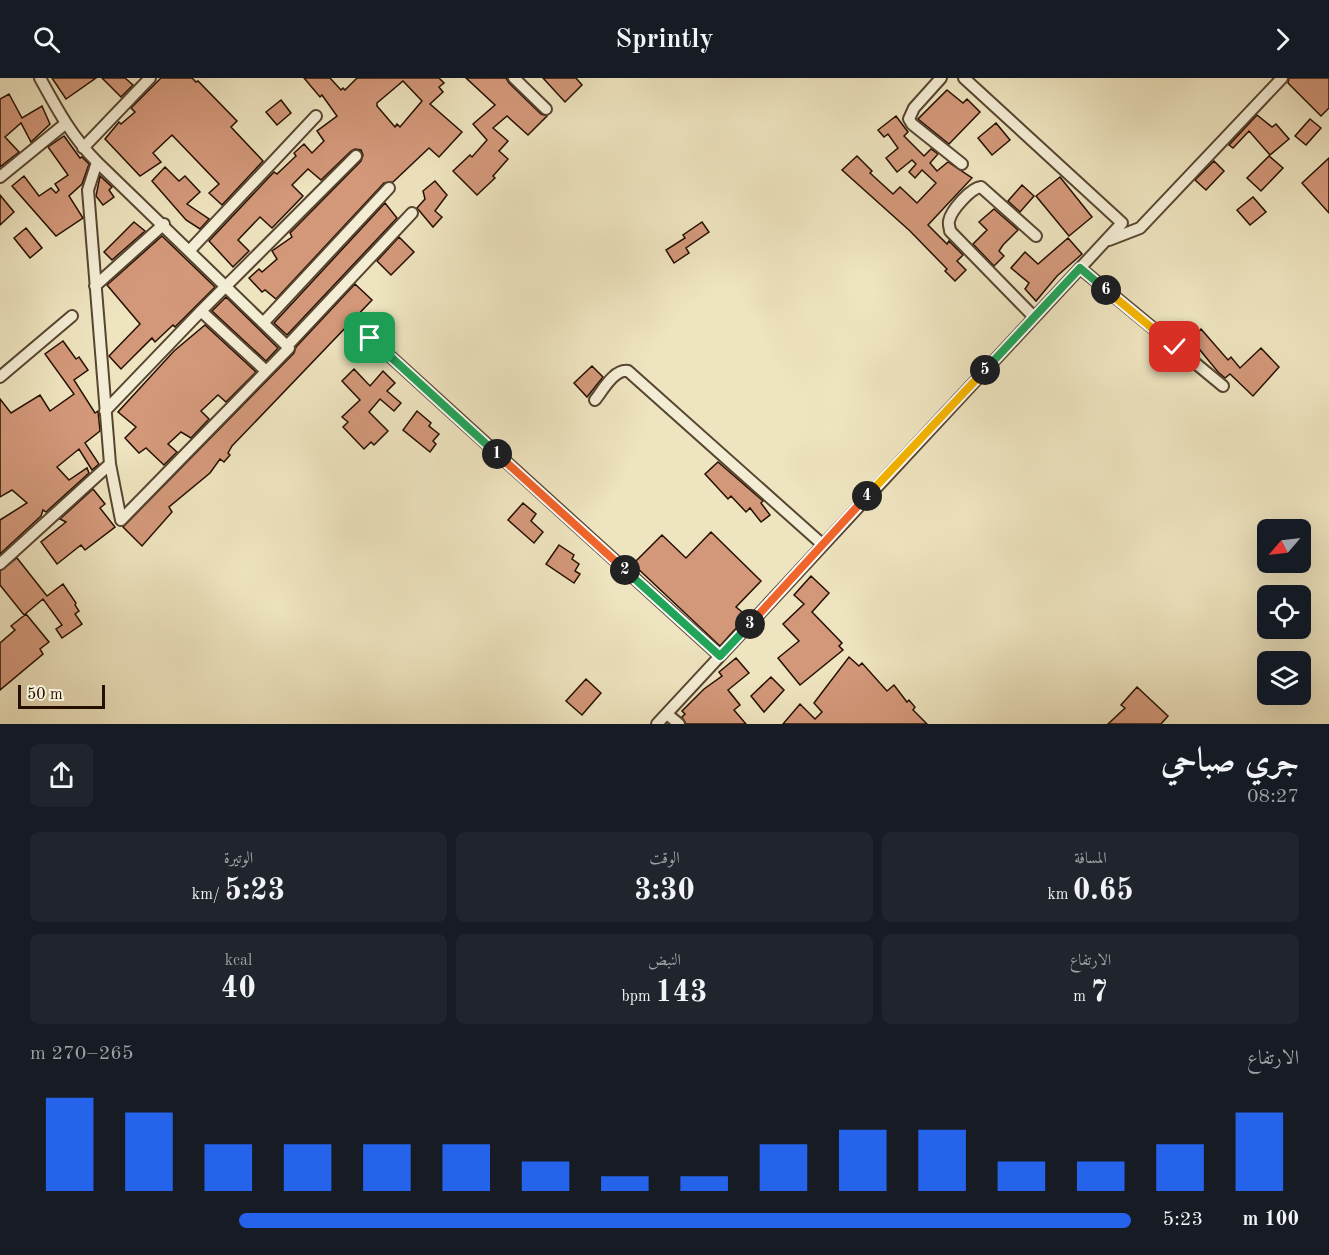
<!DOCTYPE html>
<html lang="ar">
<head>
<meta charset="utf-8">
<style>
	body { margin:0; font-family:"Old Standard TT",Amiri,serif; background:#20242c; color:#f1f3f6; direction:rtl; height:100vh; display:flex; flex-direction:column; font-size:22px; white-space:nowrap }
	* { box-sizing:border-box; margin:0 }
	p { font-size:20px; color:#9ea1a6 }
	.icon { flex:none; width:33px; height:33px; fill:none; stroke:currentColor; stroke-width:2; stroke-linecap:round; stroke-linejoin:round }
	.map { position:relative; height:646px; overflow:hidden; direction:ltr }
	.drawer { display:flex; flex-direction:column; background:#171b24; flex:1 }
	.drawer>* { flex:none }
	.needle { width:39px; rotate:242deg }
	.controls { position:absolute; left:1257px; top:441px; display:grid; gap:12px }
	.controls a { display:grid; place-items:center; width:54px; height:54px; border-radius:9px; background:#171b24; box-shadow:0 6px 24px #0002; font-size:30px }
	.scale { position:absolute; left:18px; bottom:15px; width:87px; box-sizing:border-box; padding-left:6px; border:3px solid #251000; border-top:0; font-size:16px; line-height:21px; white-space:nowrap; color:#251000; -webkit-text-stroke:4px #f4edd5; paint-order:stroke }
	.pin { position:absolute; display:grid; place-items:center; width:51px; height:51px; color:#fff; margin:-26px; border-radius:12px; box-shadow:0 3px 9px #0006 }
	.km { position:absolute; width:30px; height:30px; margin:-15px; border-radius:50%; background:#222; color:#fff; font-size:16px; line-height:30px; text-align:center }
	.round { display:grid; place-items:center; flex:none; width:63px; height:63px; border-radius:9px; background:#20242c }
	.overview { display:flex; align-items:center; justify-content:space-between; height:102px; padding:0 30px }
	h1 { font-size:33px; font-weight:700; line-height:45px }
	.stats { display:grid; grid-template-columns:repeat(3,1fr); gap:9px; height:102px; padding:6px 30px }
	.stats div { display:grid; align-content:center; border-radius:9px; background:#20242c; text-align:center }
	.stats b { font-size:30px; font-weight:700 }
	.stats small { font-size:16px; font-weight:400 }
	.stats p { font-size:16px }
	.chart { height:168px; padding:12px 30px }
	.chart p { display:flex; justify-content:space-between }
	.chart svg { width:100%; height:108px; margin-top:6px; stroke:#2563eb; stroke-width:6 }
	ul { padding:0 30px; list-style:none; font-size:20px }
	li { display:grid; grid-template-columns:96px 72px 1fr; align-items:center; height:45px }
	li i { height:15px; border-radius:8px; background:#2563eb }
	header { display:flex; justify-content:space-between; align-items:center; height:78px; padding:0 30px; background:#171b24; font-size:27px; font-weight:700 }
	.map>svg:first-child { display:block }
</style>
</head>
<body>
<header><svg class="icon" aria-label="forward" viewBox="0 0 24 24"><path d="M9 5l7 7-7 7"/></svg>Sprintly<svg class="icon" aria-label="search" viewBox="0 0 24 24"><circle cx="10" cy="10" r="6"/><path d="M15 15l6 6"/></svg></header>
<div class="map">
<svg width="1329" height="646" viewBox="0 0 1329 646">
	<rect width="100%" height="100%" fill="#eee4bf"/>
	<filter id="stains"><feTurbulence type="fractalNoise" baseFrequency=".00333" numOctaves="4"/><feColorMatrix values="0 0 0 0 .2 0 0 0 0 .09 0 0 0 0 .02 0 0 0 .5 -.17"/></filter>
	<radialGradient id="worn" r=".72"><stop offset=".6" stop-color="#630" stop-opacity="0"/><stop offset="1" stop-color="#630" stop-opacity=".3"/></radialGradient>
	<path fill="#d3987a" stroke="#251000" stroke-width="1.5" fill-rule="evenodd" d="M 52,0 L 96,0 L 66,21 Z
		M 102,0 L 125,0 L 133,7 L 121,19 Z
		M 161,0 L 192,0 L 196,4 L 198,3 L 237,43 L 231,49 L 263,83 L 222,127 L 209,115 L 219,106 L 172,57 L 153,75 L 161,84 L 140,98 L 105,61 L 119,44 L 121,46 L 135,34 L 131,30 Z
		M 304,0 L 330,0 L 341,12 L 343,10 L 345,12 L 357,0 L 439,0 L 444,5 L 439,9 L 443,14 L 430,26 L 462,54 L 439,79 L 429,70 L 393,104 L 384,105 L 276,221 L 265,212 L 262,214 L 249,200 L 259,191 L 262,194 L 277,181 L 272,173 L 292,159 L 290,155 L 297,148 L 361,83 L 363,77 L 361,72 L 355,71 L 351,73 L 321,102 L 308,91 L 292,107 L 303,118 L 272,150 L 260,139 L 238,162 L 249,173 L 233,189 L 209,163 L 274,94 L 277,96 L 296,78 L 294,75 L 304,66 L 312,75 L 324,63 L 317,53 L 337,38 L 322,17 L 320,19 ZM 403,3 L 422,23 L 400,49 L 397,46 L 395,49 L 377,28 L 377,25 Z
		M 466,0 L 506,0 L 509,5 L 541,36 L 547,38 L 528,57 L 507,38 L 493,50 L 508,63 L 499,73 L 508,81 L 493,98 L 495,100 L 477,117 L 453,93 L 470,77 L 472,79 L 487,62 L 473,46 L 495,27 Z
		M 543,0 L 576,0 L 582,7 L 565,24 Z
		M 1289,0 L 1329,0 L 1329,30 L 1321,38 L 1288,5 Z
		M 947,12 L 963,25 L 967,21 L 980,34 L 949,66 L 918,41 Z
		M 9,16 L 22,40 L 42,28 L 50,46 L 31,64 L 21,45 L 5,59 L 19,74 L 0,89 L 0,21 Z
		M 281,22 L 291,35 L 277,47 L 266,34 Z
		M 1257,37 L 1272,49 L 1276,46 L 1289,61 L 1270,77 L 1249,53 L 1233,70 L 1229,67 Z
		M 896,38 L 908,54 L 904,58 L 924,78 L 931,71 L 938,76 L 930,85 L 937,93 L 948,84 L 972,100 L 928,147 L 947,166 L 949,163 L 963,177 L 957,183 L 966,192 L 955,203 L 945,193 L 947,191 L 910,153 L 842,92 L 857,78 L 872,93 L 870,95 L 893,116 L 900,109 L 917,125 L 936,105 L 922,92 L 915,100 L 909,94 L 916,86 L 912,82 L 897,94 L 886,80 L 898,70 L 888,56 L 884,59 L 878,52 Z
		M 1310,41 L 1321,50 L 1306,67 L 1295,58 Z
		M 996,45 L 1010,62 L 992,77 L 978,60 Z
		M 64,58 L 80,80 L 82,79 L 89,86 L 82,106 L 69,118 L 83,140 L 56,158 L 12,108 L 24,98 L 39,118 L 51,110 L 56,115 L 59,112 L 55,106 L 68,97 L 48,69 Z
		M 1269,78 L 1283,90 L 1261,113 L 1247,100 Z
		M 1329,80 L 1329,135 L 1302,105 Z
		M 1214,83 L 1224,93 L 1206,112 L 1195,102 Z
		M 165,89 L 179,103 L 185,98 L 200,114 L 187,126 L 209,141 L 200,151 L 186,142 L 152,103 Z
		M 100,98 L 112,109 L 109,112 L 114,119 L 103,127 L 96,118 Z
		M 1060,99 L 1092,139 L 1069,158 L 1036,118 Z
		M 435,103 L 447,117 L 435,133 L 442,139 L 433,149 L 417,130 L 425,121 L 423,113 Z
		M 1022,107 L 1034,118 L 1020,134 L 1008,123 Z
		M 0,117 L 14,134 L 0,147 Z
		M 1253,119 L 1266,134 L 1250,147 L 1237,132 Z
		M 385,125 L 397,140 L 287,257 L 274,245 Z
		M 994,131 L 1018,152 L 1003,167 L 999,173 L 1004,178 L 994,188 L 973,166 L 987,152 L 979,144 Z
		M 134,144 L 145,153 L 112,182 L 104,174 Z
		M 702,144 L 709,154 L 686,170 L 689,175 L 674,185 L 666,172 L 685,160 L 683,157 Z
		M 26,150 L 42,170 L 30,180 L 14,160 Z
		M 162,158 L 215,209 L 175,249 L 173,247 L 155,264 L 152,260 L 121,291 L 109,278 L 140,246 L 107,207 Z
		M 399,159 L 414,174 L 391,197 L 377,183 Z
		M 1068,160 L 1082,176 L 1057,198 L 1036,223 L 1025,211 L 1029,205 L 1011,190 L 1025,174 L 1038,186 Z
		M 355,206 L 372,222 L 232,368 L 228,375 L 230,377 L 224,384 L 220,381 L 210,395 L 169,429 L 172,434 L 142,468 L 123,449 L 294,275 L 296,269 Z
		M 226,219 L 278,270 L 266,283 L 212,233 Z
		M 205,247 L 256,294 L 226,324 L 218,317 L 201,333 L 209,341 L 191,360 L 181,354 L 168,366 L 177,374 L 164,387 L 146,370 L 139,375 L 125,360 L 136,349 L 118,334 L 174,273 Z
		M 1201,251 L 1228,282 L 1231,279 L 1240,290 L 1261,270 L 1279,289 L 1253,318 L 1230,296 L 1225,300 L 1218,294 L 1191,261 Z
		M 63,263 L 76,281 L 79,279 L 88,292 L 74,302 L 95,335 L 98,333 L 100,353 L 85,365 L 99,386 L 92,392 L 79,371 L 57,389 L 69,402 L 87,390 L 89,395 L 46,434 L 43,432 L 41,438 L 0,476 L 0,442 L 27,425 L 12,412 L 0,419 L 0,321 L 11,335 L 40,317 L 50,333 L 74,316 L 45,276 Z
		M 592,288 L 603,299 L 587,319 L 574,305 Z
		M 354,291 L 370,308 L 383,293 L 395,305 L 387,313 L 401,325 L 394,333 L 380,321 L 369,334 L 388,353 L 374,367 L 371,364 L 364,371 L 343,349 L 348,344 L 342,339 L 360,322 L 342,303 Z
		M 417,333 L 431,345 L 429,348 L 439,356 L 433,363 L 436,366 L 430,374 L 403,352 Z
		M 718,384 L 763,423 L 761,425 L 770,437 L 761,444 L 750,430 L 746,434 L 731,418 L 728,421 L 705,396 Z
		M 93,411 L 105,426 L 100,430 L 115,449 L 85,472 L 81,467 L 57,486 L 41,464 L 66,444 L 60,441 Z
		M 523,425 L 536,436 L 531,443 L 543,454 L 534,465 L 508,442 Z
		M 711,454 L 761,503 L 736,529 L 747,538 L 720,568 L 633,486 L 662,457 L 686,480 Z
		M 559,467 L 574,477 L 572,481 L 579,486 L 575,493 L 580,496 L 574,505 L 546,486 Z
		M 17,480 L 47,518 L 63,506 L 76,525 L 75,527 L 79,533 L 75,536 L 82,546 L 62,560 L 56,551 L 62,547 L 43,521 L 24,537 L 0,507 L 0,493 Z
		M 811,498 L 829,515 L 812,534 L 842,565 L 839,568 L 843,572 L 800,607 L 778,580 L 799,563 L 783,546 L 804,526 L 794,517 Z
		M 26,536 L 49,564 L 40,571 L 43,576 L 0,612 L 0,565 L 15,552 L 11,548 Z
		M 849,579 L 859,588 L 862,585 L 887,613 L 894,607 L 907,624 L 909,622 L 915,629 L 913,632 L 927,646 L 783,646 L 800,626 L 815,641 L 822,634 L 814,625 Z
		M 736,580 L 749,595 L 728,612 L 740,627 L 734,632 L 746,646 L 686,646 L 682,639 L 685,636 L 682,633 L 704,611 L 722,598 L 719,594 Z
		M 771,599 L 784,612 L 764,634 L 751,618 Z
		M 586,601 L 601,615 L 582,637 L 566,623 Z
		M 1137,609 L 1168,638 L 1161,646 L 1108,646 L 1125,630 L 1121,627 Z"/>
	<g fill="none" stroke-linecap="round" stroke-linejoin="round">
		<defs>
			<path id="minor" d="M 514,0 L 546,31
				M 941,0 L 914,30 L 909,41 L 912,46 L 962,86
				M 83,70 L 150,0
				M 97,84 L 289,270 L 121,442
				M 0,99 L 65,46
				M 1109,162 L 1140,150 L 1282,0
				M 190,172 L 316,38
				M 1080,190 L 1223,308
				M 95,208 L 164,146
				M 201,233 L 266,293
				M 1034,239 L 950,153 C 950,151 948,145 949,143 C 951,132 971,110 981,109 L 1036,158
				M 264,244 L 389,110
				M 370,260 L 720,578
				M 287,268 L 412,135
				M 0,299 L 72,238
				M 595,322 C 603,312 614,291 628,293 L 822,466
				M 105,333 L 201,233 L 356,78
				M 110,386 L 121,442
				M 0,486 L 110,386 L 88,112 L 97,84 C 72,59 57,31 40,0
				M 667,636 L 679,646
				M 657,646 L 1122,145 L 964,0"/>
		</defs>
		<use href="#minor" stroke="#574530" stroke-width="14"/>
		<use href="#minor" stroke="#f4edd5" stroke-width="10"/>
	</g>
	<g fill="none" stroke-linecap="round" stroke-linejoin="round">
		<defs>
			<path id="split-1" d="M 370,260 L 497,376"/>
			<path id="split-2" d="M 497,376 L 625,492"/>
			<path id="split-3" d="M 625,492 L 720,578 L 750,546"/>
			<path id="split-4" d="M 750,546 L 867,418"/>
			<path id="split-5" d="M 867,418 L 985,292"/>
			<path id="split-6" d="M 985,292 L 1080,190 L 1106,212"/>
			<path id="split-7" d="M 1106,212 L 1175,269"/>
		</defs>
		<use href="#split-1" stroke="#fff" stroke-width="12"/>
		<use href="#split-2" stroke="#fff" stroke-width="12"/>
		<use href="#split-3" stroke="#fff" stroke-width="12"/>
		<use href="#split-4" stroke="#fff" stroke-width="12"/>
		<use href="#split-5" stroke="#fff" stroke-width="12"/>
		<use href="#split-6" stroke="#fff" stroke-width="12"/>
		<use href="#split-7" stroke="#fff" stroke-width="12"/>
		<use href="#split-1" stroke="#22a559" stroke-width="8"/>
		<use href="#split-2" stroke="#f0652b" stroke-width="8"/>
		<use href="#split-3" stroke="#22a559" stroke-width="8"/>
		<use href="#split-4" stroke="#f0652b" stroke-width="8"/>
		<use href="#split-5" stroke="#f5b400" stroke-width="8"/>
		<use href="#split-6" stroke="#22a559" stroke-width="8"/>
		<use href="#split-7" stroke="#f5b400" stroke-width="8"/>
	</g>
	<rect width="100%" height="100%" filter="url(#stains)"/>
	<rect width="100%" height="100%" fill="url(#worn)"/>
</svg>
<div class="controls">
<a><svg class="needle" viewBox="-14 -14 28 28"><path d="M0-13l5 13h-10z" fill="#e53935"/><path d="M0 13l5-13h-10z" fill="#9ea1a6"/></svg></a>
<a><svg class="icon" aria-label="locate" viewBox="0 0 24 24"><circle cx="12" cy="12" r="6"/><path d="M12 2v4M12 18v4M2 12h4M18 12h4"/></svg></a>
<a><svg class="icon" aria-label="layers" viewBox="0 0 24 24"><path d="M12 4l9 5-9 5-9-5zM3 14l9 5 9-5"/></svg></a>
</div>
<div class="scale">50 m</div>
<div class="pin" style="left:370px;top:260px;background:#1e9e55"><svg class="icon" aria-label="arrive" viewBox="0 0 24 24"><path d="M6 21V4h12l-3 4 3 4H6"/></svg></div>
<div class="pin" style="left:1175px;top:269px;background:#d93025"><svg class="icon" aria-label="check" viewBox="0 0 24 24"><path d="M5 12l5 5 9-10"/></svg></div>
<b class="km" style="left:497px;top:376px">1</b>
<b class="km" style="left:625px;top:492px">2</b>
<b class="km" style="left:750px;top:546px">3</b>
<b class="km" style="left:867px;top:418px">4</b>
<b class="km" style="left:985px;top:292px">5</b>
<b class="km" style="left:1106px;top:212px">6</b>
</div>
<section class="drawer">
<div class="overview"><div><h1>جري صباحي</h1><p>08:27</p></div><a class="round"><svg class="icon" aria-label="share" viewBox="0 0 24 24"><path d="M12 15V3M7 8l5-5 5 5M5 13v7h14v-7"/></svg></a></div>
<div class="stats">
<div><p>المسافة</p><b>0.65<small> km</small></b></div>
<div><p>الوقت</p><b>3:30</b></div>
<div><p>الوتيرة</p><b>5:23<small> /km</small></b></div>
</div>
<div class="stats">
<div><p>الارتفاع</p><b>7<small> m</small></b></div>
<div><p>النبض</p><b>143<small> bpm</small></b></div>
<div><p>kcal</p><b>40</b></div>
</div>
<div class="chart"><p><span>الارتفاع</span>265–270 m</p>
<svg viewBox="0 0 160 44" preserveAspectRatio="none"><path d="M5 44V6M15 44V12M25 44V25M35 44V25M45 44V25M55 44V25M65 44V32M75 44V38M85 44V38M95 44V25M105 44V19M115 44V19M125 44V32M135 44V32M145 44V25M155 44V12"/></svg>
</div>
<ul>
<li><b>100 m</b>5:23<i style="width:81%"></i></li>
</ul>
</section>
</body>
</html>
